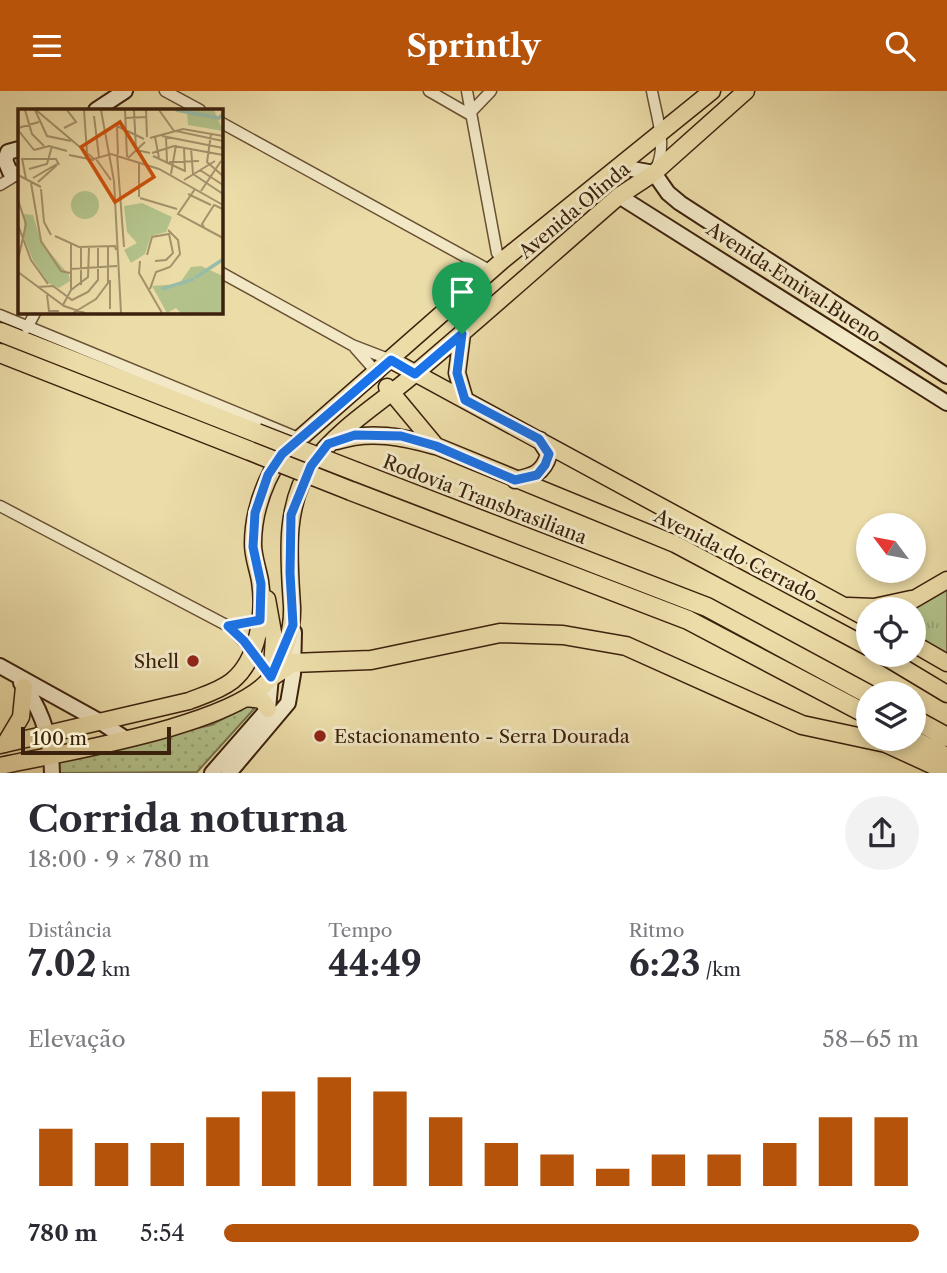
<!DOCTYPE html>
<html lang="pt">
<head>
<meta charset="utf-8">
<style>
	body { margin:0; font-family:"Libre Caslon Text",serif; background:#f2f2f3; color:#2b2b33; height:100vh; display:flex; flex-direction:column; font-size:26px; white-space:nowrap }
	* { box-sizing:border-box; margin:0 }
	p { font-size:23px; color:#7c7c81 }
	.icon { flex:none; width:38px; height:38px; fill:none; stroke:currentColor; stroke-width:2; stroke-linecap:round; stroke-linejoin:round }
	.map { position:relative; height:682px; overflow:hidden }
	.panel { display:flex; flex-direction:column; background:#fff; flex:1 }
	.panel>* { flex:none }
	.needle { width:46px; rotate:302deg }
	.fabs { position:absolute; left:856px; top:422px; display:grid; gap:14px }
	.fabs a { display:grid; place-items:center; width:70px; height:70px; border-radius:50%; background:#fff; box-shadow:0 4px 10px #0003; font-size:35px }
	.scale { position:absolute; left:21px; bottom:18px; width:150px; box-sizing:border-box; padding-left:7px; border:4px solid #3c210c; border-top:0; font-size:19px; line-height:24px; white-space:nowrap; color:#3c210c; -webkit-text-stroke:5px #f2e8c6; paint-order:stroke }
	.pin { position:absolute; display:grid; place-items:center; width:60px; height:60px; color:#fff; margin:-72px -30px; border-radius:50% 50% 50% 0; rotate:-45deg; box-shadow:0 0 7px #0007 }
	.pin .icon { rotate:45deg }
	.round { display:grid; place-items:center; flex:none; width:74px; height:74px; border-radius:37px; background:#f2f2f3 }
	.overview { display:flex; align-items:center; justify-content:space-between; height:119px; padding:0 28px }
	h1 { font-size:38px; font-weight:700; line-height:52px }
	.stats { display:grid; grid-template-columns:repeat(3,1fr); gap:10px; height:119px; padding:7px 28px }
	.stats div { display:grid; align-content:center }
	.stats b { font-size:35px; font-weight:700 }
	.stats small { font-size:19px; font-weight:400 }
	.stats p { font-size:19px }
	.chart { height:196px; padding:14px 28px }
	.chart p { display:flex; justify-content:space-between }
	.chart svg { width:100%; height:126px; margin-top:7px; stroke:#b45309; stroke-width:6 }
	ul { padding:0 28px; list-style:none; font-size:23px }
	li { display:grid; grid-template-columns:112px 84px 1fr; align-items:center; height:52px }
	li i { height:18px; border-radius:9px; background:#b45309 }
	header { display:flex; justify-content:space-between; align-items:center; height:91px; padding:0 28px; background:#b45309; color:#fff; font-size:32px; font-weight:700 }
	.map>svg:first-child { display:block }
</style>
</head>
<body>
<header><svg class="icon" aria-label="menu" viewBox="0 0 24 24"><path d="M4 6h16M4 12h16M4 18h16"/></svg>Sprintly<svg class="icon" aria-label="search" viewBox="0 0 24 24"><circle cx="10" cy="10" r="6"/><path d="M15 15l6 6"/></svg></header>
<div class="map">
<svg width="947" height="682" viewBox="0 0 947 682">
	<defs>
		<pattern id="grass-tufts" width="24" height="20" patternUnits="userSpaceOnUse" patternTransform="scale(1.75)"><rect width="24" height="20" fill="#b3c28b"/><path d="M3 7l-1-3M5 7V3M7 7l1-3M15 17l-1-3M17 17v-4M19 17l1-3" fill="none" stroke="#9ba677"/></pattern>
		<pattern id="park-dots" width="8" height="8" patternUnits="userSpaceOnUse" patternTransform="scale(1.75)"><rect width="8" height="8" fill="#b3c28b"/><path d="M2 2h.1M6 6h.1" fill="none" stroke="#9ba677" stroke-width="1.8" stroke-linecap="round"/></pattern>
	</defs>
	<rect width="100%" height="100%" fill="#ebdca8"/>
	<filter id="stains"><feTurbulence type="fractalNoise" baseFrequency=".00286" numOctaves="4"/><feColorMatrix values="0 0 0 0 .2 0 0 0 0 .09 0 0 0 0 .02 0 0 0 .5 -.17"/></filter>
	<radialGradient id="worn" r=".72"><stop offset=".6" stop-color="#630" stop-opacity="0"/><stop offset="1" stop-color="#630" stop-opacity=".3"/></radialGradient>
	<path fill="url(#grass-tufts)" stroke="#78724c" stroke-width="2" d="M 947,495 L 947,568 L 914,549 L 914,518 L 903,518 Z"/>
	<path fill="url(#park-dots)" stroke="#78724c" stroke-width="2" d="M 250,614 L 254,618 L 197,681 L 57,682 L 57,668 L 211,634 Z"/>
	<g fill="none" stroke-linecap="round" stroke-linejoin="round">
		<defs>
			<path id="street" d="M 165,0 L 200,19
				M 429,0 L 469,23 L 491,0
				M 467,0 L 497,162 L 503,169
				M 652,0 C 656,23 667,53 657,75
				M 220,31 L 491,180
				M 0,94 L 18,83
				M 220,181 L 352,254 L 391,269
				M 0,224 L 301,348
				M 27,237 L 36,220
				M 355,257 L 378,283
				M 0,415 L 228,535 L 260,529
				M 228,535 L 253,560"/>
			<path id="secondary" d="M 96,19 L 125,0
				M 19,58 L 8,61 L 5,69 L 10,81 L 19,83
				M 621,76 L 654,82 L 668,102 L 680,112 L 947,285
				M 619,105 L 947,312
				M 0,575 L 99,630 L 126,648
				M 21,592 C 42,617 51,650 52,682
				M 212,682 L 268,618 L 271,586
				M 229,682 L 288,612 L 293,583 L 294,541"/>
			<path id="primary" d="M 462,243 L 457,282 L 465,309
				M 391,269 L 868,528
				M 387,296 L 436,355 L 675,453 L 868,556
				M 337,350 C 370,339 403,346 435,355
				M 515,389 C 533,385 543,383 549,363 L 540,349
				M 267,508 L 274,547 L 272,576
				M 904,514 L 947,489
				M 848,515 L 874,516 L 911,508
				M 914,553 L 947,572
				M 882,564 L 947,603
				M 246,607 L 262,609 L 268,618
				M 5,653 L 21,626 L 24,596
				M 0,654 L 189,610 C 204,604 219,600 232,590 C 258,569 265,522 260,490 C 258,478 253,466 253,453 C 253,420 264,391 282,363 L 503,169 L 712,0
				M 0,675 C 60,662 239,634 272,585 C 285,565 293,539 292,515 C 289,468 283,413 313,372 C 339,337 379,313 412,285 C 482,226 550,165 619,105 L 654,82 L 746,0"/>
			<path id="highway" d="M 0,241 L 257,342
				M 0,262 L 250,360
				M 357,381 L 707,516 L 868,603
				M 351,400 L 688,529 L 868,624
				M 271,586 L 292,572 L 371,569 L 500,542 L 563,544 L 626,555 L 802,634 L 886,652 L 947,680
				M 914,628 L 947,646
				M 912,648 L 947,666"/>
		</defs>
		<use href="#street" stroke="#685033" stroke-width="13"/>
		<use href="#secondary" stroke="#3c210c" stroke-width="18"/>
		<use href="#primary" stroke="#3c210c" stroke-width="19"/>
		<use href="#highway" stroke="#3c210c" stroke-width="21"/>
		<use href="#street" stroke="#f2e8c6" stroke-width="10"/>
		<use href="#secondary" stroke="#f2e8c6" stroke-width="14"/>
		<use href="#primary" stroke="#ebdca8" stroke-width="16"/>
		<use href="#highway" stroke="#ebdca8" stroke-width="18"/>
		<defs>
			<path id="highway-bridge" d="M 257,342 L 357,381
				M 250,360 L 351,400"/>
		</defs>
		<use href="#highway-bridge" stroke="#3c210c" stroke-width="21" stroke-linecap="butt"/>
		<use href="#highway-bridge" stroke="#ebdca8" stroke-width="18"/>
	</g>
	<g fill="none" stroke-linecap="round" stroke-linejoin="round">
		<defs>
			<path id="route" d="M 462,243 L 457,282 L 465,309 L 539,348 L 549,363 L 545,374 L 537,384 L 515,389 L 436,355 L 401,345 L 355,344 L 328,353 L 311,375 L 291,424 L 290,482 L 293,534 L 271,586 L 244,550 L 228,535 L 260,529 L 261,493 L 253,456 L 255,422 L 268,384 L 282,363 L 391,269 L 415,283 Z"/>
		</defs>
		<use href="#route" stroke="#fff" stroke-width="14"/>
		<use href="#route" stroke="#1a73e8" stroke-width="9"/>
	</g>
	<g fill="#8f2418" stroke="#f2e8c6" stroke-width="2.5">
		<circle cx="193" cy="570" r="7"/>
		<circle cx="320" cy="645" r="7"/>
	</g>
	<g text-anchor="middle" stroke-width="6" stroke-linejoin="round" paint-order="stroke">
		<g font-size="19" fill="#3c210c" stroke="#f2e8c6">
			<text transform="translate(574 119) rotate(-40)" y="7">Avenida Olinda</text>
			<text transform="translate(794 191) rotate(33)" y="7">Avenida Emival Bueno</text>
			<text transform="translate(485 408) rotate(21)" y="7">Rodovia Transbrasiliana</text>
			<text transform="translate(736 464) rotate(27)" y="7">Avenida do Cerrado</text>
		</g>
		<g font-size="19" fill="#3c210c" stroke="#f2e8c6" text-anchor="end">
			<text x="179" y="577">Shell</text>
			<text x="334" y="652" text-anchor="start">Estacionamento - Serra Dourada</text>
		</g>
	</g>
	<g transform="translate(18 18)">
		<rect width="205" height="205" fill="#ebdca8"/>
		<path d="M 173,158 L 183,157 L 205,167 L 205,204 L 163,204 L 158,199 L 149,204 L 134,177 L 161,175 Z" fill="#b3c28b"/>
		<path d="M 164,1 L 196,1 L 205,22 L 170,16 L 169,3 Z" fill="#b3c28b"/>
		<path d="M 124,94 L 154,108 L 148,123 L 133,127 L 127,145 L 113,154 L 106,141 L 119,134 L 109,123 L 106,97 ZM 6,105 L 15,106 L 23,133 L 51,166 L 52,172 L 41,179 L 30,174 L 15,151 L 6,129 Z" fill="#b3c28b"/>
		<path d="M53 96a14 14 0 1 1 28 0a14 14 0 1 1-28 0Z" fill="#b3c28b"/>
		<path fill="none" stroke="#98bca8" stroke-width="3.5" d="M 158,1 L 201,9 L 205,5M 177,169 L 204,151M 144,180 L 176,170"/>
		<path fill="none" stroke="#a5916a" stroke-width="2" d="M 7,1 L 14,25 L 26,37M 17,1 L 29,27 L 53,32M 18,1 L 76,50 L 93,45 L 141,60 L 205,96M 66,1 L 69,44M 83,1 L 96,72 L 103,204M 107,1 L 109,48M 116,1 L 118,41 L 132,44M 128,1 L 129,28M 141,1 L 156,22M 76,7 L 81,48M 107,9 L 128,8M 99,17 L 126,30M 99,18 L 100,45M 0,19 L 21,13M 46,19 L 58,13 L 49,1M 0,21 L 16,41M 158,22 L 205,32M 193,25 L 189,53 L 205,67M 144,27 L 205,39M 137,28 L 141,49M 148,28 L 149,53M 132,29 L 165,20 L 205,27M 156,37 L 205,46M 166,39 L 167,63M 173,39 L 175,65M 16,41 L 31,37 L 49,42M 134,44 L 156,37M 99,45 L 106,138M 51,46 L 76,51M 135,47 L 167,62M 4,49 L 8,70M 110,49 L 127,33M 3,50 L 38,50 L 41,56M 78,50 L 93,71M 151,53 L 181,52M 11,60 L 29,55 L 34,37M 182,61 L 205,76M 153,65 L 158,36M 175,65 L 205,85M 0,66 L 23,78M 15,69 L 39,55M 166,71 L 197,52M 20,73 L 39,56M 13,74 L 23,132 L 43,162 L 52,164M 23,80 L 26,113 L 33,126M 177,80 L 160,105 L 205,129M 183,82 L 203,52M 170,85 L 193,96M 121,88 L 121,54M 122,89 L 159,100M 0,91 L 8,115 L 0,151M 0,116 L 13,151 L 30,175M 186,118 L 184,115 L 196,96 L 205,100M 37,127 L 61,138 L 97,137 L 98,141M 63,139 L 63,176M 129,146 L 134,128 L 151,125 L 155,144 L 148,151 L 137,152M 122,152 L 121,164 L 144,204M 52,160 L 99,157M 0,163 L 46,197 L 67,204M 20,178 L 35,177 L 54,191 L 70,183 L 80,171 L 80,139M 132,180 L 138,163 L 152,158 L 162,145 L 160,131 L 150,121M 53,181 L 70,168 L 71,139M 29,186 L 31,202 L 41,202M 45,196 L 53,181 L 53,135M 92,200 L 92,171M 55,204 L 78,190 L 90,174 L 90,138"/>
		<path fill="#ce510c" fill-opacity="0.15" stroke="#ce510c" stroke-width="3.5" d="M 102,13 L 136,68 L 97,93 L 63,38 Z"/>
		<rect width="205" height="205" fill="none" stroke="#3c210c" stroke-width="3.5"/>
	</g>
	<rect width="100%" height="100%" filter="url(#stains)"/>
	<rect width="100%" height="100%" fill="url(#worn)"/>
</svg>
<div class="fabs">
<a><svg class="needle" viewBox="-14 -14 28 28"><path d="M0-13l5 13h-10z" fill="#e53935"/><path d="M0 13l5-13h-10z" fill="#7c7c81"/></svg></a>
<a><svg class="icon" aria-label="locate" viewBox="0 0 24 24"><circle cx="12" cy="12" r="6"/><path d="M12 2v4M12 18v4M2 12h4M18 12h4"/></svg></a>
<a><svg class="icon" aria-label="layers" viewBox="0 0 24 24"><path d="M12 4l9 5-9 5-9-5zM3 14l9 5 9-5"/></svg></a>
</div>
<div class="scale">100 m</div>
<div class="pin" style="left:462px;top:243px;background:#1e9e55"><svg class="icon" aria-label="arrive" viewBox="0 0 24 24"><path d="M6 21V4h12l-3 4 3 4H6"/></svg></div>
</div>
<section class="panel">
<div class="overview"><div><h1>Corrida noturna</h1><p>18:00 · 9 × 780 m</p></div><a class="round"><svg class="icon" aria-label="share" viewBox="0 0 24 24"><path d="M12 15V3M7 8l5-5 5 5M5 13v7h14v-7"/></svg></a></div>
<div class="stats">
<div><p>Distância</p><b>7.02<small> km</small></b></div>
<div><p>Tempo</p><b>44:49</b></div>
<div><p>Ritmo</p><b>6:23<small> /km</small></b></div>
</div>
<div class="chart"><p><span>Elevação</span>58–65 m</p>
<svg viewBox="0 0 160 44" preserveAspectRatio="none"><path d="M5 44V24M15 44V29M25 44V29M35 44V20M45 44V11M55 44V6M65 44V11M75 44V20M85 44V29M95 44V33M105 44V38M115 44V33M125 44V33M135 44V29M145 44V20M155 44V20"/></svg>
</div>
<ul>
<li><b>780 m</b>5:54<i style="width:100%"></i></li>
</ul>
</section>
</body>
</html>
